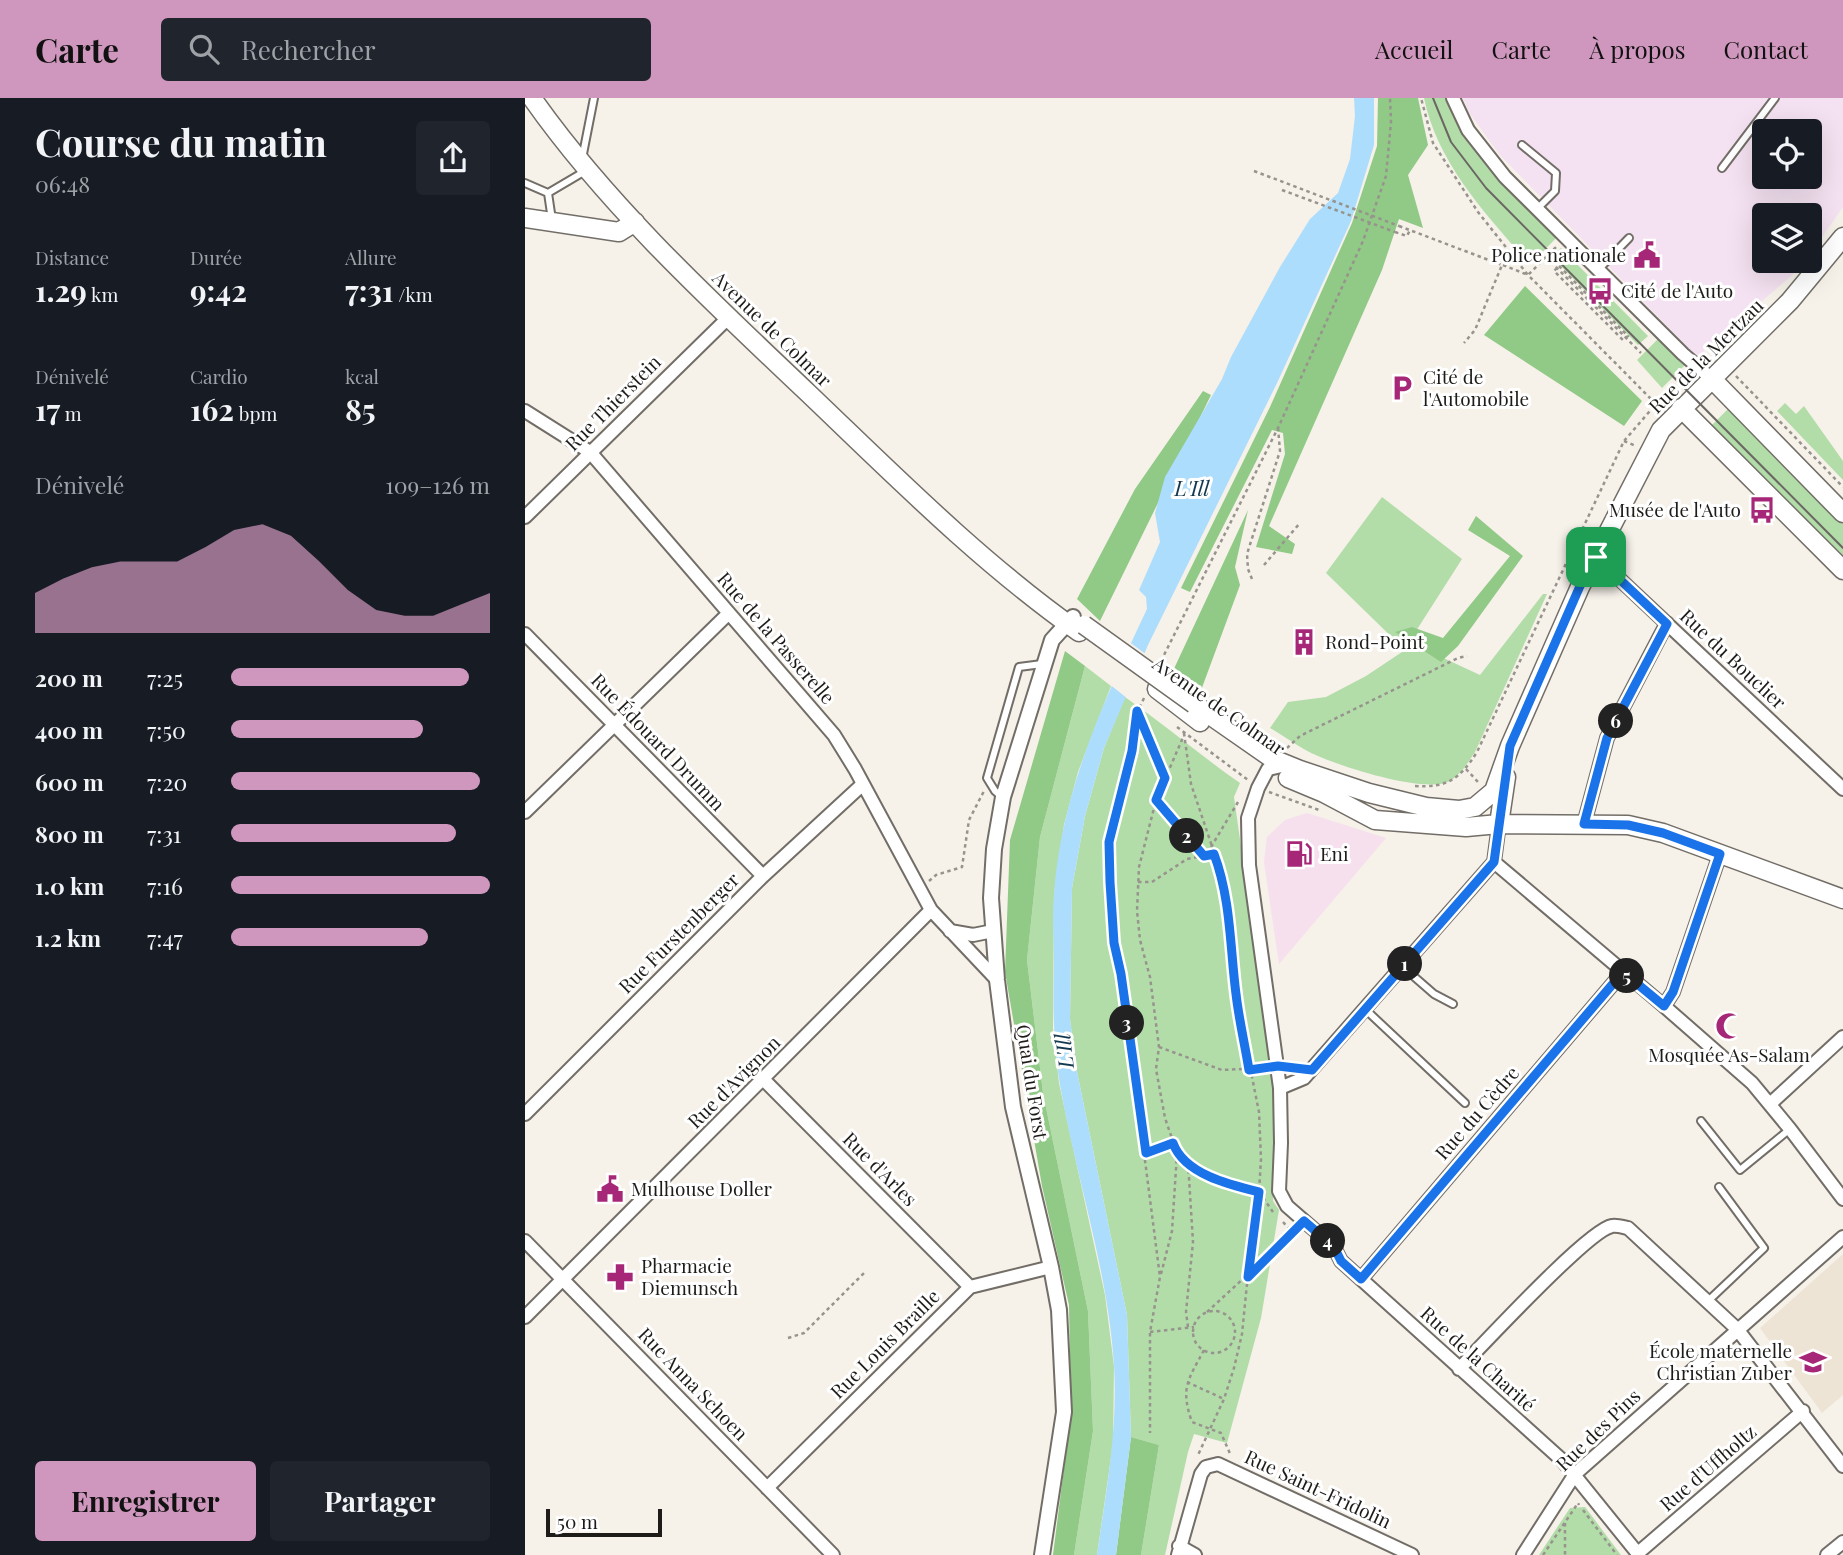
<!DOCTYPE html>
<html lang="fr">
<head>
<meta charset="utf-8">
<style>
	body { margin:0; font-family:"Playfair Display",serif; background:#20242c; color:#f1f3f6; height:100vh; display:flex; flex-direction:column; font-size:26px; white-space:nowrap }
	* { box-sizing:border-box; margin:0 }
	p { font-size:23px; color:#9ea1a6 }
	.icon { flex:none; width:38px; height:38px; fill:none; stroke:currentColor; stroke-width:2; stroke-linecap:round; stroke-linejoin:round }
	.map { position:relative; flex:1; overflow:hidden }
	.side { display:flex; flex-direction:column; background:#171b24; width:525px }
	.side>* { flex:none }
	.fabs { position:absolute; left:1227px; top:21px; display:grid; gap:14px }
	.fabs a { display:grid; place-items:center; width:70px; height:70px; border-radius:7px; background:#171b24; box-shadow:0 7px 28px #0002; font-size:35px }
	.scale { position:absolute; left:21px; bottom:18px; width:116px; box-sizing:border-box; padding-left:7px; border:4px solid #1e1c19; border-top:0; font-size:19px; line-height:24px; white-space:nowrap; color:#1e1c19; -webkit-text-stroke:5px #fff; paint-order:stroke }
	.pin { position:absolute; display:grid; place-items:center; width:60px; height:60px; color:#fff; margin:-30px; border-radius:14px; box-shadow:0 4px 10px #0006 }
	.km { position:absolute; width:35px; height:35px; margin:-18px; border-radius:50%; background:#222; color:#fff; font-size:19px; line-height:35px; text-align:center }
	.round { display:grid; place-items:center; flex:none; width:74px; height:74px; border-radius:7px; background:#20242c }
	.head { display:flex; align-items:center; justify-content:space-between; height:119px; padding:0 35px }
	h1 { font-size:38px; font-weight:700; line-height:52px }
	.figures { display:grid; grid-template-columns:repeat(3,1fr); gap:10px; height:119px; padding:7px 35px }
	.figures div { display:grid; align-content:center }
	.figures b { font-size:30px; font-weight:700 }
	.figures small { font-size:19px; font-weight:400 }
	.figures p { font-size:19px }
	.chart { height:196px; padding:14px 35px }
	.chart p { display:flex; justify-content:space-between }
	.chart svg { width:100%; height:126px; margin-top:7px; fill:#cf97bd; opacity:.7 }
	.primary-button { display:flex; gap:14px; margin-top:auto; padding:14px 35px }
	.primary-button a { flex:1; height:80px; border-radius:7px; background:#cf97bd; color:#111; font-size:28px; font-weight:700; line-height:80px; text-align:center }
	.primary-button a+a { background:#20242c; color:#f1f3f6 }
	ul { padding:0 35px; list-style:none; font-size:23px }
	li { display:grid; grid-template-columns:112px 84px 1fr; align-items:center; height:52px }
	li i { height:18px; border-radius:9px; background:#cf97bd }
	header { display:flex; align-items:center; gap:42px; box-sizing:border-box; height:98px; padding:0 35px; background:#cf97bd; color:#111 }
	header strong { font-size:33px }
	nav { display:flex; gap:38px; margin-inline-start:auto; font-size:24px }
	.search { width:490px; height:63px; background:#20242c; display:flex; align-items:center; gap:18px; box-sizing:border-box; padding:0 24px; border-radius:7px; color:#9ea1a6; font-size:26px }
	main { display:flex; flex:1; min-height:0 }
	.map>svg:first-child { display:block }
</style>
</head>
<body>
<header>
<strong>Carte</strong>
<div class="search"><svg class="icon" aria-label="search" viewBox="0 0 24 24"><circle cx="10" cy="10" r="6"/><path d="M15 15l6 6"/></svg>Rechercher</div>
<nav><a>Accueil</a><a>Carte</a><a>À propos</a><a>Contact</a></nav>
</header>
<main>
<section class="side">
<div class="head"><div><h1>Course du matin</h1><p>06:48</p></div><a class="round"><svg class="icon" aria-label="share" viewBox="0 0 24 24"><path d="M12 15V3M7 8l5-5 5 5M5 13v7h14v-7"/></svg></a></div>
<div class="figures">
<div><p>Distance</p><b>1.29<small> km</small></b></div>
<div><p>Durée</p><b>9:42</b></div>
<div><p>Allure</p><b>7:31<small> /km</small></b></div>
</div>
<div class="figures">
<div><p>Dénivelé</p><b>17<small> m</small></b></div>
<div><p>Cardio</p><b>162<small> bpm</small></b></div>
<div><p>kcal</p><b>85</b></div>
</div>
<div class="chart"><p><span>Dénivelé</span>109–126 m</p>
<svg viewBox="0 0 160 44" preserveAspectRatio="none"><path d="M0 44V30L10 25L20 21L30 19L40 19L50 19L60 14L70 8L80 6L90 10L100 19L110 29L120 36L130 38L140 38L150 34L160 30V44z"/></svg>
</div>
<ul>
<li><b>200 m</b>7:25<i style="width:92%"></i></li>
<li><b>400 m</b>7:50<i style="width:74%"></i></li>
<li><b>600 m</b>7:20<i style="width:96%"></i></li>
<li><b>800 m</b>7:31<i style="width:87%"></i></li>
<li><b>1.0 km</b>7:16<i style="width:100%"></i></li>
<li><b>1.2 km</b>7:47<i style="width:76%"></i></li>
</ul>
<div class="primary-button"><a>Enregistrer</a><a>Partager</a></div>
</section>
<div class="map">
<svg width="1318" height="1457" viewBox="0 0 1318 1457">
	<rect width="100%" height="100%" fill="#f6f1e9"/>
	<path fill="#f6e0ed" d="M 782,715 L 861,740 L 754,866 L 739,764 L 742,739 L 760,722 Z"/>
	<path fill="#f4e1f1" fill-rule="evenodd" d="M 938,0 L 1318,0 L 1318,109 L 1285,156 L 1284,117 L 1239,117 L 1239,163 L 1280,163 L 1272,173 L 1172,259 L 974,56 L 943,13 ZM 1239,33 L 1284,33 L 1284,79 L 1239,79 Z"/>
	<path fill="#eee4d6" d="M 1318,1156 L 1318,1297 L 1297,1315 L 1235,1230 Z"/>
	<path fill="#b2dda9" d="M 899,0 L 923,0 L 1034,137 L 1005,167 C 962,117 913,67 899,0 Z
		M 1036,150 L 1123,238 L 1113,247 L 1027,159 Z
		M 1135,239 L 1161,266 L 1137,290 L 1112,262 Z
		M 1260,305 L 1271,316 L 1279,308 L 1318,363 L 1318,382 L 1252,313 Z
		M 1204,310 L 1318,426 L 1318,462 L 1186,328 Z
		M 857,399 L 937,461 L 884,544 L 955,577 L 1018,496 L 1022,496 L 950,654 C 943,665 936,676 925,683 C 900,696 818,669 793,658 C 776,651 761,639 745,630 L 763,604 L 801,599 L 841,578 L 880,552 L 801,475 Z
		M 560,568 L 586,588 L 553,674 L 539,727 L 529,796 L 528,930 L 534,985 L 580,1197 L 589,1268 L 588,1346 L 572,1457 L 549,1457 L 568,1333 L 563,1213 L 518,995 L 502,862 L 515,739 Z
		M 600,599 C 640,627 676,658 715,685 L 709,699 L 749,982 L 750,1044 L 748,1103 L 754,1112 L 736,1220 L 702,1345 L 669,1336 L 663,1354 L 640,1457 L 616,1457 L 634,1347 L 606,1339 L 602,1217 L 551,969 L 545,921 L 547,790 L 560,718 L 579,650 Z
		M 1060,1409 L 1096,1457 L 1014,1457 L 1045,1410 Z"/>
	<path fill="#91c986" d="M 853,0 L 893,0 L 903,47 L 883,77 L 898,130 L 874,121 L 857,172 L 744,428 L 770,446 L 767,456 L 731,449 L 760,356 L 758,335 L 747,332 L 665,494 L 656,490 L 745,309 L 827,125 L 852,48 Z
		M 1000,188 L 1117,303 L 1099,328 L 959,237 Z
		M 678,293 L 686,297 L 575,523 L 552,501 L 610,391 Z
		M 723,412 L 710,469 L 715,487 L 675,595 L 647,575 Z
		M 951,418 L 998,458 L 933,548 L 916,564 L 870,534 L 887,529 L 918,540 L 985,458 L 943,432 Z
		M 540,553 L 560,568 L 515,739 L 502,862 L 518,995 L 563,1213 L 568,1333 L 549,1457 L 528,1457 L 546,1315 L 544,1207 L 517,1088 L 480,874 L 485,742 Z
		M 606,1339 L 634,1347 L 616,1457 L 591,1457 Z"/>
	<path fill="#adddfc" d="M 829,0 L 849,0 L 849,47 L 826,123 L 753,283 L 623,547 L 579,650 L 560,718 L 547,790 L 545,921 L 551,969 L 602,1217 L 606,1339 L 591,1457 L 572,1457 C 581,1394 593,1331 589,1267 C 583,1172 551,1080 535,987 C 528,947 528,906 529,865 C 529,842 527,819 529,796 C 536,695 579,602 622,511 L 621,499 L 614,492 L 635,444 L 630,415 L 640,379 L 697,281 L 706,259 L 755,169 L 785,121 L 813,95 L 825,61 L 830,18 Z"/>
	<path fill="#f6f1e9" d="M 603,543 L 622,557 L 603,601 L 583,585 Z"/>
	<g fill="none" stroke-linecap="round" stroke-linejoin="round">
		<defs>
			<path id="service" d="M 997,47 L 1031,75 L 1030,93 L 1013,110
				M 57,61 L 69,0
				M 1197,70 L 1250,0
				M 0,85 L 23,95 L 27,122
				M 23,95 L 62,72
				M 1073,172 L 1104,140
				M 477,699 L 470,693 L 462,680 L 494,569 L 517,566
				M 878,869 L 909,896 L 928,906
				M 841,912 L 940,1005
				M 1176,1023 L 1215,1072 L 1265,1031
				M 1182,1204 L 1239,1150 L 1194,1089"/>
			<path id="minor" d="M 928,0 L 943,32 L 980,79 L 1158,256 L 1187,281
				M 0,313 L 65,354 L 309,637 L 330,671 L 406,812 L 472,882
				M 0,419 L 204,219
				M 1071,459 L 1318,691
				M 0,536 L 238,778
				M 761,667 L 743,671 L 733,690 L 723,720 L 724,767 L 755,990 L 756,1045 L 754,1093 L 762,1108 L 809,1149 L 816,1163 L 1038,1363 L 1114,1457
				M 0,714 L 204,515
				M 1059,726 L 1082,640 L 1142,525
				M 969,764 L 1139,908 L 1148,894 L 1195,756
				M 969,764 L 974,726
				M 425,833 L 448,837 L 468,833
				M 1139,908 L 1227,985 L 1265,1031 L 1318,1101
				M 238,981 L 445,1189
				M 755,990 L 779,980 L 969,764
				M 1245,1006 L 1318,939
				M 0,1016 L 238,778 L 338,686
				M 0,1143 L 308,1457
				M 836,1181 L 1098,874
				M 0,1219 L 406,812
				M 934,1271 C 957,1248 1063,1132 1087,1128 C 1091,1127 1098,1129 1103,1130 L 1212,1231 L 1318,1368
				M 242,1390 L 445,1189 L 526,1169
				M 654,1448 L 670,1457
				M 1113,1455 L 1278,1313
				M 653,1457 L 676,1376 L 681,1369 L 693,1366 L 887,1457
				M 998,1457 L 1050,1376 L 1318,1139
				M 1302,1457 L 1318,1444"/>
			<path id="tertiary" d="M 517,1457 L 539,1314 L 534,1212 L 526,1169 L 488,1009 L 472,882 L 466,800 L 469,751 L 478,699 L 527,542 L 548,519"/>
			<path id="secondary" d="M 7,0 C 82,107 188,205 283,295 C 370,378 455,464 554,534
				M 0,120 L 94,134 L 110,124
				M 1187,281 L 1318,415
				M 1156,310 L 1318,472
				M 632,591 L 675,624
				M 669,606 L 748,661 L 775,672 L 844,695 L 901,709 L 934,712 L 950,709 L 969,693 L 985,648 L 1055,489 L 1136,332 L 1265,203 L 1318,139
				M 763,680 L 799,695 L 850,722 L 941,729 L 974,726 L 1103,727 L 1138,735 L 1318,801
				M 974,726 L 981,679"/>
		</defs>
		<use href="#service" stroke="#726e67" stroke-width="10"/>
		<use href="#minor" stroke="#726e67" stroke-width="16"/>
		<use href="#tertiary" stroke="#726e67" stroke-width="18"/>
		<use href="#secondary" stroke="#726e67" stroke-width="21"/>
		<path stroke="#97938d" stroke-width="2.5" stroke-dasharray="3.5 3.5" stroke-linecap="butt" d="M 874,128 L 977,167 L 950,232 L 939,245
			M 870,134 L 882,138 L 885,132
			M 1021,159 L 1116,255
			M 978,167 L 1003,177 L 1031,149
			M 1034,168 L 1103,238 L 1098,242 L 1029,173 Z
			M 1211,278 L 1318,389
			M 1099,343 L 1111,348
			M 739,467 L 775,425
			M 727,481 L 723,471 L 722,456 L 755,353 L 753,330
			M 636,563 L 753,330 L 838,143 L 861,78 L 866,24 L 865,0
			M 619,600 L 613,613 L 607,653 L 584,744 L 588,845 L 596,876 L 635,1179 L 625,1234 L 625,1335
			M 613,613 L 640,680
			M 652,629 L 723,682
			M 659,635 L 666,686 L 693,766 L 700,797 L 711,899 L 734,1014 L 736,1061 L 734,1094 L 727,1136 L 717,1236 L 709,1270 L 699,1301 L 673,1357
			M 762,650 L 775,638 L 933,560 L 942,558
			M 941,671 L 953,684
			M 890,688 C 922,690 935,681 952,654 L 1099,343 L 1131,306 L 1003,177 L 953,114 L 908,45 L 896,0
			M 744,694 L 794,712
			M 631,702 L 679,758
			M 686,749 L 713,704
			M 404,783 L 411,777 L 437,769 L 444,722 L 459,693
			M 613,784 L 627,784 L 662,761 L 689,756
			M 634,949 L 697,972 L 738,970
			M 621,1055 L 647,1045
			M 653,1056 L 676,1074 L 711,1089 L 741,1097
			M 734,1094 L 748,1114
			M 758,1124 L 768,1135
			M 636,1176 L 647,1133 L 652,1055 L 640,1020 L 631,971 L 634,949 L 625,879 L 615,842 L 612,813 L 614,769 L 631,702 L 659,637
			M668 1234a21 21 0 1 1 42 0a21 21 0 1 1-42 0Z
			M 682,1214 L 770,1133
			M 663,1229 L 661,1214 L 668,1144 L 663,1064
			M 625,1234 L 669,1229
			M 263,1240 L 279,1235 L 339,1175
			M 679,1252 C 663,1282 655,1290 667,1324 L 696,1335 L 706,1358
			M 662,1284 L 699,1301
			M 1058,1412 L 1092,1457
			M 1040,1425 L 1040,1457
			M 1018,1457 L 1053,1405 L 1054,1407"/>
		<use href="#service" stroke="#fff" stroke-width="6"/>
		<use href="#minor" stroke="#fff" stroke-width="12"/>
		<use href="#tertiary" stroke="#fff" stroke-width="14"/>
		<use href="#secondary" stroke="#fff" stroke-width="18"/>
		<path stroke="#6a6763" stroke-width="2" d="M 908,0 L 926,44 L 961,90 L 1318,450"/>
		<defs>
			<path id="secondary-bridge" d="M 559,527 L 669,606"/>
		</defs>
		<use href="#secondary-bridge" stroke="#726e67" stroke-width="21" stroke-linecap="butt"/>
		<path stroke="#97938d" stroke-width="2.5" stroke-dasharray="3.5 3.5" stroke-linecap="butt" d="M 729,73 L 874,128
			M 757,92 L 870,134"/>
		<use href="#secondary-bridge" stroke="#fff" stroke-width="18"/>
	</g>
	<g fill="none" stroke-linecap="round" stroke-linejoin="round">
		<defs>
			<path id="route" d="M 1071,459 L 1142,526 L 1082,640 L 1059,726 L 1103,727 L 1138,735 L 1195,756 L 1148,894 L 1139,908 L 1098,874 L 836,1181 L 816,1163 L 809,1149 L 779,1123 L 723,1179 L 734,1094 C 705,1087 659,1076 648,1045 L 621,1055 L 596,876 L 589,845 L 585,784 L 584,744 L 607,653 L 612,613 L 640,680 L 631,702 L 679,758 L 689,756 C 706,801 705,850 711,896 C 714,922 720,947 724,972 L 753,968 L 787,972 L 969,764 L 985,648 L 1055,488 Z"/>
		</defs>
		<use href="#route" stroke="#fff" stroke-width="14"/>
		<use href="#route" stroke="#1a73e8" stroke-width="9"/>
	</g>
	<defs>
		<symbol id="civic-bare" viewBox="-9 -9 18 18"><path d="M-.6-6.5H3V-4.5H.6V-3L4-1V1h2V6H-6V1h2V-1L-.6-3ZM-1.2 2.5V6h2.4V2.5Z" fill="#a62777" stroke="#fff" stroke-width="2.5" paint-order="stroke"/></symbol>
		<symbol id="bus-bare" viewBox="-9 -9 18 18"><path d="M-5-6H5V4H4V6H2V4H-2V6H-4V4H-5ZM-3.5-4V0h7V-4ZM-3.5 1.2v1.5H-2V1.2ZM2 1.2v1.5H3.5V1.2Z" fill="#a62777" stroke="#fff" stroke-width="2.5" paint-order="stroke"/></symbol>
		<symbol id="parking-bare" viewBox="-9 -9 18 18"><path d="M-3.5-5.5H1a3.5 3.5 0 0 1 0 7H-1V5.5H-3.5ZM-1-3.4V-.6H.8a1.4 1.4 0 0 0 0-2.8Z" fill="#a62777" stroke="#fff" stroke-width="2.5" paint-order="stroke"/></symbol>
		<symbol id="building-bare" viewBox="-9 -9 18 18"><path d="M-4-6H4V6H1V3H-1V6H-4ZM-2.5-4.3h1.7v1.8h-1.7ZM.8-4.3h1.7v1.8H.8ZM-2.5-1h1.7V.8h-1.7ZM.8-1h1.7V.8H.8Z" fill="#a62777" stroke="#fff" stroke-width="2.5" paint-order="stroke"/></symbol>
		<symbol id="fuel-bare" viewBox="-9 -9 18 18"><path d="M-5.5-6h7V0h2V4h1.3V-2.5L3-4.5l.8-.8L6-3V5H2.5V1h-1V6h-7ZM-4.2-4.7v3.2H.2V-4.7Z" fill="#a62777" stroke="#fff" stroke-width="2.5" paint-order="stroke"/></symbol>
		<symbol id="mosque-bare" viewBox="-9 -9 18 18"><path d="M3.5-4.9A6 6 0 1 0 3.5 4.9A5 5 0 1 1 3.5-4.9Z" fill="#a62777" stroke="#fff" stroke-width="2.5" paint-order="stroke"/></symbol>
		<symbol id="pharmacy-bare" viewBox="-9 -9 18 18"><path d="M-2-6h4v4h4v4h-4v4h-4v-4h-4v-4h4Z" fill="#a62777" stroke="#fff" stroke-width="2.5" paint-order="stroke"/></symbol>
		<symbol id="school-bare" viewBox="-9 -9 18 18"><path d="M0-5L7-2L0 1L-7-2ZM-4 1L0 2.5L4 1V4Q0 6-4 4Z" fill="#a62777" stroke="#fff" stroke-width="2.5" paint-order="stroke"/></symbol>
	</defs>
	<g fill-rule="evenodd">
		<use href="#civic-bare" x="1103" y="138" width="38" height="38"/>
		<use href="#bus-bare" x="1056" y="174" width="38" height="38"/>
		<use href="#parking-bare" x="858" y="271" width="38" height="38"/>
		<use href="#bus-bare" x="1218" y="393" width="38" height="38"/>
		<use href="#building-bare" x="760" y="525" width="38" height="38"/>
		<use href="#fuel-bare" x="755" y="737" width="38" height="38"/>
		<use href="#mosque-bare" x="1185" y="909" width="38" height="38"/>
		<use href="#civic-bare" x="66" y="1072" width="38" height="38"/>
		<use href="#pharmacy-bare" x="76" y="1160" width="38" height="38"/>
		<use href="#school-bare" x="1269" y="1245" width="38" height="38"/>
	</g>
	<g text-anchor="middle" stroke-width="6" stroke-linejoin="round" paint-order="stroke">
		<g font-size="19" fill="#1e1c19" stroke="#fff" text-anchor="start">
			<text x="1101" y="164" text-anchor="end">Police nationale</text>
			<text x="1096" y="200">Cité de l'Auto</text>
			<text x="898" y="286">Cité de<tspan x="898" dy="22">l'Automobile</tspan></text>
			<text x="1216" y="419" text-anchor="end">Musée de l'Auto</text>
			<text x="800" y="551">Rond-Point</text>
			<text x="795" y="763">Eni</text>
			<text x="1204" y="964" text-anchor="middle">Mosquée As-Salam</text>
			<text x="106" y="1098">Mulhouse Doller</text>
			<text x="116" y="1175">Pharmacie<tspan x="116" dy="22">Diemunsch</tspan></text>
			<text x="1267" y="1260" text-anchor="end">École maternelle<tspan x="1267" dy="22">Christian Zuber</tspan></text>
		</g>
		<g font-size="19" fill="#1e1c19" stroke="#fff">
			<text transform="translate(247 231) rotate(44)" y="7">Avenue de Colmar</text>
			<text transform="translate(1181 258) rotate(-45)" y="7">Rue de la Mertzau</text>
			<text transform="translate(88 305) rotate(-45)" y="7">Rue Thierstein</text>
			<text transform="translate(251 540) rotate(49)" y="7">Rue de la Passerelle</text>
			<text transform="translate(1208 561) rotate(43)" y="7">Rue du Bouclier</text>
			<text transform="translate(694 608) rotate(35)" y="7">Avenue de Colmar</text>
			<text transform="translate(133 644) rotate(46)" y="7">Rue Édouard Drumm</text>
			<text transform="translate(154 835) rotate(-45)" y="7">Rue Furstenberger</text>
			<text transform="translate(209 984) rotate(-45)" y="7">Rue d'Avignon</text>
			<text transform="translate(507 984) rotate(81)" y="7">Quai du Forst</text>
			<text transform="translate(952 1015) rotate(-49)" y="7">Rue du Cèdre</text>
			<text transform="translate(355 1071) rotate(45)" y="7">Rue d'Arles</text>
			<text transform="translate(360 1246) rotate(-45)" y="7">Rue Louis Braille</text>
			<text transform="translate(953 1261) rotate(42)" y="7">Rue de la Charité</text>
			<text transform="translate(168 1286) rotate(46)" y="7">Rue Anna Schoen</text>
			<text transform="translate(1073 1332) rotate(-44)" y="7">Rue des Pins</text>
			<text transform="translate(1183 1370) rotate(-41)" y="7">Rue d'Uffholtz</text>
			<text transform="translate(793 1391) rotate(25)" y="7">Rue Saint-Fridolin</text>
		</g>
		<g font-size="21" font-style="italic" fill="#14394e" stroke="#fff">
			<text x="667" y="398">L'Ill</text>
			<text transform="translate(540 953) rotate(-97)" y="7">L'Ill</text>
		</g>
	</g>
</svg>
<div class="fabs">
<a><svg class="icon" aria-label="locate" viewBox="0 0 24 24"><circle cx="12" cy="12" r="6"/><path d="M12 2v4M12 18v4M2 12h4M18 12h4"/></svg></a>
<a><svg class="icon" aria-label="layers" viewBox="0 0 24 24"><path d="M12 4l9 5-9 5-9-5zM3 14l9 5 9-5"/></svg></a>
</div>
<div class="scale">50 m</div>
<div class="pin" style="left:1071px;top:459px;background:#1e9e55"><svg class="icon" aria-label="arrive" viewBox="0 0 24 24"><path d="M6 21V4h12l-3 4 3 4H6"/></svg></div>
<b class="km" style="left:880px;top:866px">1</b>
<b class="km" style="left:662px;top:738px">2</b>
<b class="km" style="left:602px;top:925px">3</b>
<b class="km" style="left:803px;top:1143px">4</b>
<b class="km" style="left:1102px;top:878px">5</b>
<b class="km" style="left:1091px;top:623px">6</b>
</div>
</main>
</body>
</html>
